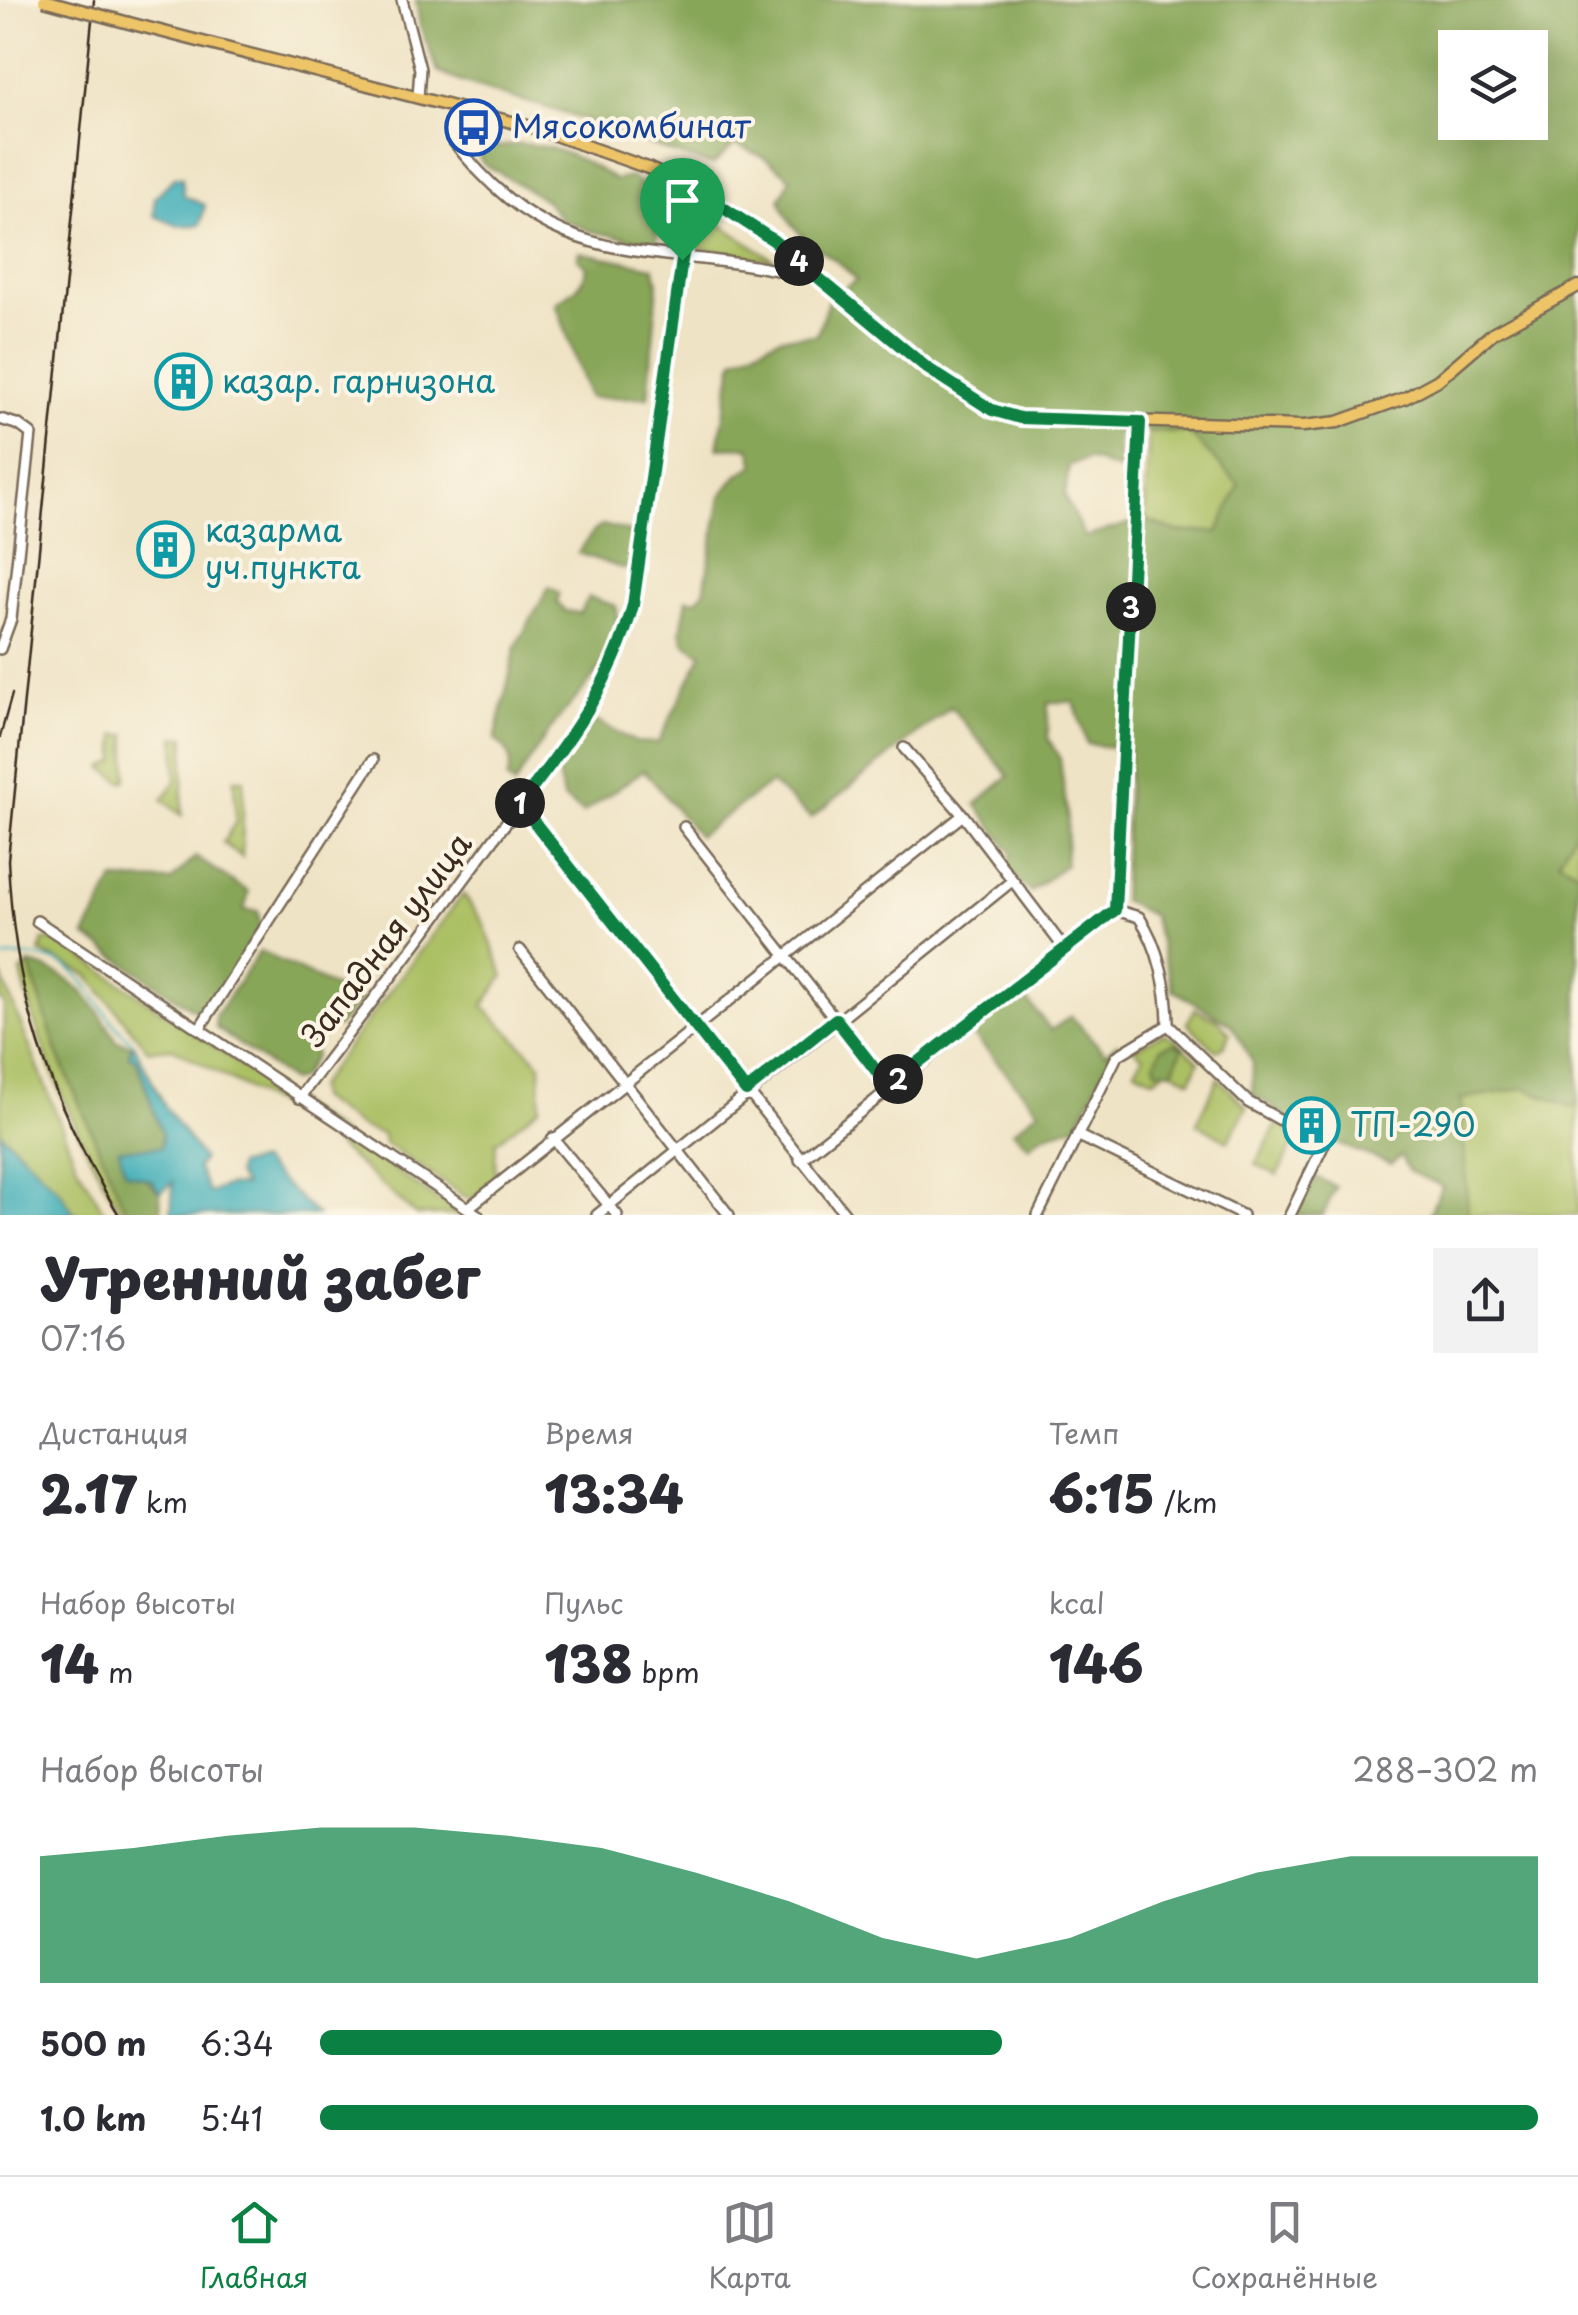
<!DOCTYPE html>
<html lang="ru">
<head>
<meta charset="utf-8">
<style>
	body { margin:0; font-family:"Playpen Sans",sans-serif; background:#f2f2f3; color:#2b2b33; height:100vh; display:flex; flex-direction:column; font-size:38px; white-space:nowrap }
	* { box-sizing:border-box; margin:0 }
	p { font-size:32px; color:#7c7c81 }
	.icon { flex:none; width:55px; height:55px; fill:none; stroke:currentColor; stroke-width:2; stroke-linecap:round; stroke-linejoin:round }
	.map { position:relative; height:1215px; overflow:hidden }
	.drawer { display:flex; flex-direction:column; background:#fff; flex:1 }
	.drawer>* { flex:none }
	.buttons { position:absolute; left:1438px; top:30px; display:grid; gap:20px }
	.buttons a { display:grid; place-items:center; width:110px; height:110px; border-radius:0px; background:#fff; box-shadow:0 10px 40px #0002; font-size:50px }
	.pin { position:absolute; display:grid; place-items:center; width:85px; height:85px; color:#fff; margin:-102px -42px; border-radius:50% 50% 50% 0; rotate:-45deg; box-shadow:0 0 10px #0007 }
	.pin .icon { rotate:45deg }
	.km { position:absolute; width:50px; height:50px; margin:-25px; border-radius:50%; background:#222; color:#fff; font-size:28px; line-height:50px; text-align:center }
	.round { display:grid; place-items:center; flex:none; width:105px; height:105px; border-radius:0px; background:#f2f2f3 }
	.overview { display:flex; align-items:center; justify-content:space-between; height:170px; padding:0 40px }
	h1 { font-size:55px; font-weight:800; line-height:75px }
	.metrics { display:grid; grid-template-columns:repeat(3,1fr); gap:15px; height:170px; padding:10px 40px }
	.metrics div { display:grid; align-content:center }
	.metrics b { font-size:50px; font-weight:800 }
	.metrics small { font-size:28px; font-weight:400 }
	.metrics p { font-size:28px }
	.chart { height:280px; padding:20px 40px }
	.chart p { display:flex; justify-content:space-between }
	.chart svg { width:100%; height:180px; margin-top:10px; fill:#0b8043; opacity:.7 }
	ul { padding:0 40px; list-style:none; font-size:32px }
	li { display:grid; grid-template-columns:160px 120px 1fr; align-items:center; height:75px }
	li i { height:25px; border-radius:12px; background:#0b8043 }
	.tab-bar { display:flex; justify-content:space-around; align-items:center; height:140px; border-top:2px solid #e1e1e2; background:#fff; font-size:28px; color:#7c7c81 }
	.tab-bar a { display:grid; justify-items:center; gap:5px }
	.tab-bar .on { color:#0b8043 }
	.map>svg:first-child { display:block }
</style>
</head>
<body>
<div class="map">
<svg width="1578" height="1215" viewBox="0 0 1578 1215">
	<rect width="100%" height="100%" fill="#fcf5e5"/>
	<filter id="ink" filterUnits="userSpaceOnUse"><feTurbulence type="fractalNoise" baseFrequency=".01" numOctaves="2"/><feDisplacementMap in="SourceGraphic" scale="20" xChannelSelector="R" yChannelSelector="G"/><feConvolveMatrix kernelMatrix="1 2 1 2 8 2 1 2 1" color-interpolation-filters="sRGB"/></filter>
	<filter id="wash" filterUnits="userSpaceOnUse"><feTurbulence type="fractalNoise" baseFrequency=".0048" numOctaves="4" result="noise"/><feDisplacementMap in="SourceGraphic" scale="40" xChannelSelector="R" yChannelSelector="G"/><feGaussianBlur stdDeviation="2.25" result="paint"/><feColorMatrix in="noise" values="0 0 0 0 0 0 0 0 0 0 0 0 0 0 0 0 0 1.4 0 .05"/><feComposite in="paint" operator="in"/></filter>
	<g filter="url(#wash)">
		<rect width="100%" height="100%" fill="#efe3c5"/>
		<path fill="#abbf63" stroke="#737440" stroke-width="2.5" d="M 708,217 L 713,219 L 776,261 L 697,248 L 700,225 Z
			M 1188,432 L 1239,485 L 1219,532 L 1176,532 L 1144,519 L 1149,433 Z
			M 116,735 L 127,735 L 127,780 L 123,782 L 103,768 L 116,761 Z
			M 175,737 L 185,737 L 182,815 L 162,800 L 176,781 Z
			M 234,779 L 244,779 L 242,857 L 223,843 L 236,821 Z
			M 1578,826 L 1578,872 L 1558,860 Z
			M 463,894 L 483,922 L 504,976 L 483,1006 L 541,1064 L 540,1107 L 496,1142 L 495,1180 L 474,1198 L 465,1197 L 384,1143 L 383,1135 L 360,1127 L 318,1098 L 317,1087 Z
			M 43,940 L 58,940 L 460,1215 L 416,1215 L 316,1127 L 173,1048 L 148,1050 L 88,975 L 40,952 Z
			M 29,964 L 57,1052 L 128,1215 L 123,1215 C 77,1138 41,1059 21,972 Z
			M 0,972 L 76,1163 L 106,1215 L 75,1215 L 60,1191 L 0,1132 L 4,1003 L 0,1000 Z
			M 1195,1009 L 1217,1019 L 1230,1033 L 1224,1046 L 1216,1051 L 1187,1023 Z
			M 1163,1033 L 1177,1040 L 1199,1061 L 1191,1080 L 1173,1071 L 1176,1063 L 1154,1079 L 1135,1070 L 1143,1056 L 1134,1049 Z
			M 1218,1078 L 1247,1107 L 1228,1141 L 1197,1123 Z
			M 1525,1088 L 1574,1107 L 1578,1099 L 1578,1215 L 1468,1215 L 1461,1098 Z
			M 1277,1124 L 1298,1135 L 1277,1175 L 1256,1164 Z"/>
		<path fill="#88a659" stroke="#62683c" stroke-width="2.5" fill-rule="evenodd" d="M 416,0 L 1578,0 L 1578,826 L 1559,860 L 1578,872 L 1578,1099 L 1574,1108 L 1525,1088 L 1461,1099 L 1468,1215 L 1429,1215 L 1442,1186 L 1409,1171 L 1401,1156 L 1391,1164 L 1328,1140 L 1322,1126 L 1293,1121 L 1252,1094 L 1253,1063 L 1232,1025 L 1173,990 L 1152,915 L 1122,901 L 1129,749 L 1087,744 L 1074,702 L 1048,702 L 1048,738 L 1060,759 L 1068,820 L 1065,865 L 1030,892 L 1007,869 L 1012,853 L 976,804 L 1009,776 L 951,707 L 811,818 L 771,783 L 698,836 L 644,770 L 583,813 L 563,798 L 557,767 L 594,720 L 636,742 L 658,743 L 702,654 L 684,642 L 681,631 L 687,599 L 697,600 L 704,591 L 721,496 L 738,475 L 755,465 L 750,447 L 718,448 L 734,359 L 781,337 L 817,335 L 829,298 L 856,280 C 828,246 794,246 780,199 L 791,178 L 765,158 L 735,144 L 713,165 C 664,153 620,132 572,116 C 526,100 482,92 438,72 L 420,26 ZM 1455,48 L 1530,48 L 1530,122 L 1455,122 ZM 1188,432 L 1239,485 L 1218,532 L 1176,532 L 1144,519 L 1085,537 L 1065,497 L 1069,465 L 1089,459 L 1119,470 L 1117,433 Z
			M 485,137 L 498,147 C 540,137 579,156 615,180 L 631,177 C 658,192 661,214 656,244 L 590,231 L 561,219 L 545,200 L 483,163 L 471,145 L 473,138 Z
			M 579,252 L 654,267 L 658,283 L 648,397 L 589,398 L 556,303 C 572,292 584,286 587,266 L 578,259 Z
			M 603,525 L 633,533 L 631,566 L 624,569 L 578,553 L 593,532 Z
			M 549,587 L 559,593 L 557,603 L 565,611 L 580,613 L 589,597 L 616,606 C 630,653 572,697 548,733 C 536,750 525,768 514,786 L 507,779 C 513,761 511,751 495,740 L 516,646 Z
			M 195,857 L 249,892 L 244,910 L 258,911 L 261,928 L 203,1016 L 85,936 L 114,880 L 171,881 Z
			M 260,951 L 361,1000 L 337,1027 L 329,1025 L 324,1035 L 312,1034 L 315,1056 L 300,1079 L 291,1081 L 216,1028 L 215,1016 Z
			M 29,964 C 77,974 92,1001 117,1041 L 131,1045 L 130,1055 L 136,1059 L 162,1135 L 161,1147 L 119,1150 L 160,1193 L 161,1215 L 128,1215 L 57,1052 Z
			M 1020,991 L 1051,1030 L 1071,1016 L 1105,1053 L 1118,1043 L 1077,1125 L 1044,1135 L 1029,1146 L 1013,1131 L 1039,1110 L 968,1029 Z
			M 1174,1043 L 1183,1047 L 1173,1071 L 1157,1070 L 1155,1062 L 1162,1047 Z
			M 1316,1177 L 1336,1187 L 1323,1215 L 1294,1215 Z"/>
		<path fill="#3dadb8" stroke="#3c6c6b" stroke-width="2.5" d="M 175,177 L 182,177 L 184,196 L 205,205 L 200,225 L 179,226 L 154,216 L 155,197 Z
			M 133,1043 L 166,1108 L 203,1160 L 197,1167 L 209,1193 L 228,1185 L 244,1186 L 236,1174 L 238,1165 L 260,1161 L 317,1215 L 171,1215 L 173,1182 L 160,1193 L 151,1180 L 125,1172 L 119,1149 L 161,1147 L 162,1135 L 137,1059 L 129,1056 Z
			M 0,1132 L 60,1191 L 75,1215 L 0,1215 Z"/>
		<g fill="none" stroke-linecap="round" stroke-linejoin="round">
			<path stroke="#3dadb8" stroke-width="2.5" d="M 0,958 C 93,947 79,996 133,1043"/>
		</g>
	</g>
	<g filter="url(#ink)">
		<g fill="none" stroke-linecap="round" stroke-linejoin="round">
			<defs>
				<path id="minor" d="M 402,0 L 420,69 L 418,97
					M 451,138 C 557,278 648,240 795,274
					M 0,419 L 19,425 L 31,434 L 11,619 L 0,649
					M 904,748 L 963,815 L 1064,948
					M 520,804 L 846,1215
					M 684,827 L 888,1086
					M 1115,910 L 1139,917 C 1159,946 1168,990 1168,1025 L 1248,1102 L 1324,1144 L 1290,1215
					M 37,921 L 478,1215
					M 520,950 L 729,1215
					M 199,1029 L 373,760
					M 299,1098 C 364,1013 429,927 493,840 C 549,765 608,697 633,605 L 682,260 L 691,209 L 699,192
					M 1077,1135 L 1242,1215
					M 553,1138 L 617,1215
					M 800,1160 L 1115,910 L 1141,422
					M 468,1208 L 963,815
					M 597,1215 L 1012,881
					M 1038,1215 L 1117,1056 L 1168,1025"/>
				<path id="major" d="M 129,23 L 535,128 L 648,168 L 699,192 L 773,240 L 962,394 L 991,410 L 1020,418 L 1303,426 L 1338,422 L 1405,398 L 1438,380 L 1494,332 L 1578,286"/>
			</defs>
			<use href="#minor" stroke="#7a6b58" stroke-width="14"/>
			<use href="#major" stroke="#7a6b58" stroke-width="15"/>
			<use href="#minor" stroke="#fff" stroke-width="9"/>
			<use href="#major" stroke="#eec469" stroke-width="10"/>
			<path stroke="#3b2a1e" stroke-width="2.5" d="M 94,0 L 8,860 C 14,997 48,1098 119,1215
				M 0,737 L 12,694"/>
			<defs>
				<path id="major-bridge" d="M 44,0 L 129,23"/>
			</defs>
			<use href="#major-bridge" stroke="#7a6b58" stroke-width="15" stroke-linecap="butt"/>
			<use href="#major-bridge" stroke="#eec469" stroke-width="10"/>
		</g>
	</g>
	<g fill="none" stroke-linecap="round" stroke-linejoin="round" filter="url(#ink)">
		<defs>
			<path id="route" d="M 699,192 L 773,240 L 927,368 L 992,410 L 1020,418 L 1140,422 L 1115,910 L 888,1086 L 836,1019 L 746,1091 L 520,804 C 569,742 612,683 633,605 L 682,260 L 691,208 Z"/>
		</defs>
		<use href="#route" stroke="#fff" stroke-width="20"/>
		<use href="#route" stroke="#0b8043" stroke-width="12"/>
	</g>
	<defs>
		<symbol id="bus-ring" viewBox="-11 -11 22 22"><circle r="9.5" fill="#fcf5e5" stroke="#1a4fb4" stroke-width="1.5"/><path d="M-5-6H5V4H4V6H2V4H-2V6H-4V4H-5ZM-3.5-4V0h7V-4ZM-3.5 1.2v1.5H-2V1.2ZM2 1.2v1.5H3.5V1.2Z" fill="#1a4fb4"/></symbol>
		<symbol id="building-ring" viewBox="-11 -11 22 22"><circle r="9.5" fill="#fcf5e5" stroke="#0f9aa8" stroke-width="1.5"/><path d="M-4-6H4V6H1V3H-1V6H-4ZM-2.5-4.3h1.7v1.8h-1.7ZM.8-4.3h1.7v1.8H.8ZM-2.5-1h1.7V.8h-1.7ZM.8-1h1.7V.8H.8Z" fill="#0f9aa8"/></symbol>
	</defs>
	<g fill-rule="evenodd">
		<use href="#bus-ring" x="442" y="96" width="63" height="63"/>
		<use href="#building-ring" x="152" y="350" width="63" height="63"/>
		<use href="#building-ring" x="134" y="518" width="63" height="63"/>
		<use href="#building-ring" x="1280" y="1094" width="63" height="63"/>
	</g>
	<g text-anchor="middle" stroke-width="8" stroke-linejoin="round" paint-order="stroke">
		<g font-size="32" fill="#164399" stroke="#fcf5e5" text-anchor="start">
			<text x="512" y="138">Мясокомбинат</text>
		</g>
		<g font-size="32" fill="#0d838f" stroke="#fcf5e5" text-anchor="start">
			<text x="222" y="393">казар. гарнизона</text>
			<text x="205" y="542">казарма<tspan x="205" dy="37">уч.пункта</tspan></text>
			<text x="1350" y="1137">ТП-290</text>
		</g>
		<g font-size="32" fill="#3b2a1e" stroke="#fcf5e5">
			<text transform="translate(387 940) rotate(-53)" y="11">Западная улица</text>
		</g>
	</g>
</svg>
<div class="buttons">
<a><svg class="icon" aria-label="layers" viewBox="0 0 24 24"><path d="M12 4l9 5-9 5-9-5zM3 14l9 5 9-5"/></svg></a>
</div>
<div class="pin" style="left:682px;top:260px;background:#1e9e55"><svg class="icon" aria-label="arrive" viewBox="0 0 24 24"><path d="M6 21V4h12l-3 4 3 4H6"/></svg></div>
<b class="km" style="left:520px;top:803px">1</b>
<b class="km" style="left:898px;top:1079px">2</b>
<b class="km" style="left:1131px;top:607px">3</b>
<b class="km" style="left:799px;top:261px">4</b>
</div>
<section class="drawer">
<div class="overview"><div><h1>Утренний забег</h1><p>07:16</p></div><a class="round"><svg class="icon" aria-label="share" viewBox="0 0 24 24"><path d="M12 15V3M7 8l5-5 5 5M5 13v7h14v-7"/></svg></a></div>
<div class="metrics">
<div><p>Дистанция</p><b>2.17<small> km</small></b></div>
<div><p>Время</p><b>13:34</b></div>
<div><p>Темп</p><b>6:15<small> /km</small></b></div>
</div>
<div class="metrics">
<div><p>Набор высоты</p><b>14<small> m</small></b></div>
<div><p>Пульс</p><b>138<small> bpm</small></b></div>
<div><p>kcal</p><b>146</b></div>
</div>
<div class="chart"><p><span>Набор высоты</span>288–302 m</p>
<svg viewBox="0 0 160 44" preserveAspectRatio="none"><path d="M0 44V13L10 11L20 8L30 6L40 6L50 8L60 11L70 17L80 24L90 33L100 38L110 33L120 24L130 17L140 13L150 13L160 13V44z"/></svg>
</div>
<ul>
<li><b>500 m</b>6:34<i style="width:56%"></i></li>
<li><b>1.0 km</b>5:41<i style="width:100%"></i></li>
</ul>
</section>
<nav class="tab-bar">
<a class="on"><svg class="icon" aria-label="home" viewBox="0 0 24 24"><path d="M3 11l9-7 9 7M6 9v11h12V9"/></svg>Главная</a>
<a><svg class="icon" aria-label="map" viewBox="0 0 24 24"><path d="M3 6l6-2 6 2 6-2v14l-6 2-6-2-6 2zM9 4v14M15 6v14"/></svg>Карта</a>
<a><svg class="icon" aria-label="saved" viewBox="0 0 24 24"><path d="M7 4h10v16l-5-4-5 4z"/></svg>Сохранённые</a>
</nav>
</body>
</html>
